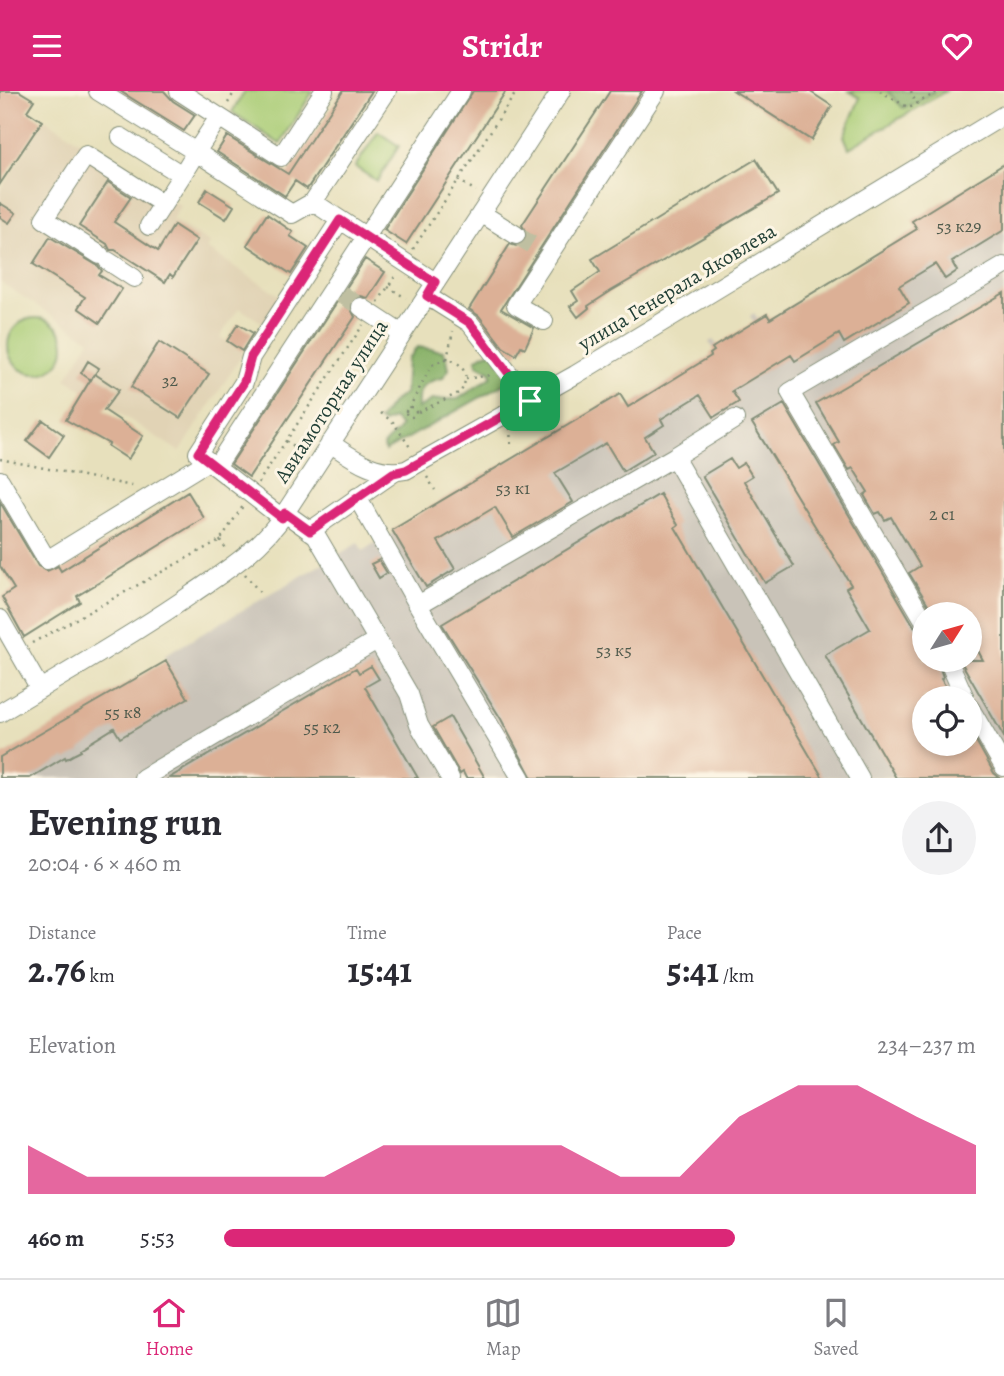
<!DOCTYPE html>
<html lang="en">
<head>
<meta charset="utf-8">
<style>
	body { margin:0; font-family:Alegreya,serif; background:#f2f2f3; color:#2b2b33; height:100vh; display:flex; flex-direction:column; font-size:26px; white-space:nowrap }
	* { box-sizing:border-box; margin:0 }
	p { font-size:23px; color:#7c7c81 }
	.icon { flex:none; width:38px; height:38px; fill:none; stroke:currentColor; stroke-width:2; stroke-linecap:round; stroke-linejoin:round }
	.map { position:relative; height:687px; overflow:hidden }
	.sheet { display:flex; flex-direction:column; background:#fff; flex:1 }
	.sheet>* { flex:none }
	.needle { width:46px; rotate:53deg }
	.tools { position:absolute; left:912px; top:511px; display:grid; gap:14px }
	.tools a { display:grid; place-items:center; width:70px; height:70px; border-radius:50%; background:#fff; box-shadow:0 4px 10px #0003; font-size:35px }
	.pin { position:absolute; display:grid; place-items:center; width:60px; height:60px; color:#fff; margin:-30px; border-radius:14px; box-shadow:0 4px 10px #0006 }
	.round { display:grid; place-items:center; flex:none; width:74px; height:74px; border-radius:37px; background:#f2f2f3 }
	.overview { display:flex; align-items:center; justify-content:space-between; height:119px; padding:0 28px }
	h1 { font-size:38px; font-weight:700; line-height:52px }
	.metrics { display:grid; grid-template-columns:repeat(3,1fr); gap:10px; height:119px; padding:7px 28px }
	.metrics div { display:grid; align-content:center }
	.metrics b { font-size:35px; font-weight:700 }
	.metrics small { font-size:19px; font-weight:400 }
	.metrics p { font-size:19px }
	.chart { height:196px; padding:14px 28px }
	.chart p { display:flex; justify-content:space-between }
	.chart svg { width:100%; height:126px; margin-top:7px; fill:#db2777; opacity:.7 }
	ul { padding:0 28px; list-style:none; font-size:23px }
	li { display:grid; grid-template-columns:112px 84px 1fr; align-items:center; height:52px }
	li i { height:18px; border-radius:9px; background:#db2777 }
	header { display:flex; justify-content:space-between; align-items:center; height:91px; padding:0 28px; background:#db2777; color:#fff; font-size:32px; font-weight:700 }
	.tab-bar { display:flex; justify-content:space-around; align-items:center; height:98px; border-top:2px solid #e1e1e2; background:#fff; font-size:19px; color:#7c7c81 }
	.tab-bar a { display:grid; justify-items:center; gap:4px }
	.tab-bar .on { color:#db2777 }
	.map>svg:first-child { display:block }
</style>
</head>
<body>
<header><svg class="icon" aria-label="menu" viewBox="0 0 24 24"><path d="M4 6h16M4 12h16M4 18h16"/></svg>Stridr<svg class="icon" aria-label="heart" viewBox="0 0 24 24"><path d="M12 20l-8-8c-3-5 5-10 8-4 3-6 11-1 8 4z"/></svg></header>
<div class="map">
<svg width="1004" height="687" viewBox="0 0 1004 687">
	<rect width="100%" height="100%" fill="#fcf5e5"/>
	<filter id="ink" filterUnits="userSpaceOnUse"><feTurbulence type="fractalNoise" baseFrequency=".0143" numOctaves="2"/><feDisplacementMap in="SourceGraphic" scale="14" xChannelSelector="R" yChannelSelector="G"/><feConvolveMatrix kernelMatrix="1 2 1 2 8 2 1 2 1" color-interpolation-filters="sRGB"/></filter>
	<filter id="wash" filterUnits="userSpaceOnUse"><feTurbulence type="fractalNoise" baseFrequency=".00686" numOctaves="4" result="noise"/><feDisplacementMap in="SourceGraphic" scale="28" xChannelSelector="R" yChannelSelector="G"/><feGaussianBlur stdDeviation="1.57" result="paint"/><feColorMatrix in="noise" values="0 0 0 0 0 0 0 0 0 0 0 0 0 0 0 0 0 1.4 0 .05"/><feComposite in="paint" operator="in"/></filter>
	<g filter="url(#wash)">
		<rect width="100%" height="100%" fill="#e7e0bc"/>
		<path fill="#e1d3b5" d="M 45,28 L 180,115 L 172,128 L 210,152 L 207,158 L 280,205 L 263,232 L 239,217 L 220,246 L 244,261 L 180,361 L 66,288 L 90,249 L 0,191 L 0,99 Z"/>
		<path fill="#c9c3b8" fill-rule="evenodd" d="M 1004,73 L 1004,686 L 0,687 L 0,666 L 166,570 L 164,565 L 358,452 L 363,460 L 393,442 L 392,439 L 620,303 L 633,325 L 642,320 L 637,310 L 711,265 L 710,263 L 714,260 L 709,251 L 713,249 L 717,254 L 754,232 L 750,225 L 754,222 L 758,228 L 767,223 L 770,228 L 915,139 L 922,146 L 912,130 ZM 924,523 L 970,523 L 970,569 L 924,569 ZM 924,607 L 970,607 L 970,653 L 924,653 Z"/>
		<path fill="#a9cc75" stroke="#648454" stroke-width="2" d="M 245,0 L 313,0 L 280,53 L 232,21 Z
			M 849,0 L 946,0 L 849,57 L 844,45 L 860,7 Z
			M 378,41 L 399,55 L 377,90 L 355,76 Z
			M8 255a28 28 0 1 1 56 0a28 28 0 1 1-56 0Z"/>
		<path fill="#86b066" stroke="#52764d" stroke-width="2" d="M 887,0 L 936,0 L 911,15 L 903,17 Z
			M 417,256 L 443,260 L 447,268 L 449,278 L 443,287 C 425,290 416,297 418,317 L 432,309 L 458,308 L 491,286 L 491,281 L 478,274 L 476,269 C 478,267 484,262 486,262 C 502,256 523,267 518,285 L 385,360 L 384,354 C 388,346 398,344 401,335 L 394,328 L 384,332 L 379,330 L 392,312 L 405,302 L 407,269 Z"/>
		<g id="blocks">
			<path fill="#dcb096" d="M 0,0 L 19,0 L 34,9 L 27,20 L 42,30 L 0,93 Z
				M 120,0 L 164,0 L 173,10 L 195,24 L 184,40 Z
				M 343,0 L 372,0 L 307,98 L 295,90 L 285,105 L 217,61 L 227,45 L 288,83 Z
				M 473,0 L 506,0 L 406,153 L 384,139 Z
				M 610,0 L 642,0 L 501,218 L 534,237 L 525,257 L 521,255 L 516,264 L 503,256 L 479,225 L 469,218 L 510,153 L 516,155 L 525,151 L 527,144 L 522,134 Z
				M 734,0 L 809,0 L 832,15 L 811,49 Z
				M 756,68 L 778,103 L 611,200 L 588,215 L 589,217 L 578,226 L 570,215 L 578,210 L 572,200 L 600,181 L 592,168 Z
				M 1004,73 L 1004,139 L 952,171 L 957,180 L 945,188 L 935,173 L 899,195 L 909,212 L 844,252 L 839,243 L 795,270 L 791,264 L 732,300 L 739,311 L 714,326 L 700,304 L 661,328 L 664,334 L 645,346 L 654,361 L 623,380 L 606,352 L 555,382 L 573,411 L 513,446 L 495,416 L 438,450 L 455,478 L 426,496 L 392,439 L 620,303 L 628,316 L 711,265 L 710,263 L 714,260 L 712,257 L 754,231 L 767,223 L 770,228 L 917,138 L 912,130 Z
				M 108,91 L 131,106 L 114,131 L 158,160 L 174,134 L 197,149 L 173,186 L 170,183 L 165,191 L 115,159 L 110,159 L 107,153 L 79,135 Z
				M 207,98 L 234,115 L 226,128 L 199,111 Z
				M 0,112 L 16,122 L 9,132 L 0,126 Z
				M 267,123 L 293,141 L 290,145 L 308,157 L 291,183 L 247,154 Z
				M 50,146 L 98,175 L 102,180 L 99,184 L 122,198 L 100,232 L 78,217 L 85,206 L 33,173 Z
				M 365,168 L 385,181 L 368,207 L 361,205 L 352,209 L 350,216 L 355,226 L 249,386 L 231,373 Z
				M 1004,202 L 1004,646 L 960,569 L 983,569 L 970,545 L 970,523 L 934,523 L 909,482 L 920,475 L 891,426 L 885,429 L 880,421 L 875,423 L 864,404 L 868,401 L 853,377 L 849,379 L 834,354 L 839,351 L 816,312 Z
				M 238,233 L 253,242 L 242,260 L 227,250 Z
				M 159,251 L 209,283 L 180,327 L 131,296 Z
				M 88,270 L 99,277 L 95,283 L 119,299 L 104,319 L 143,345 L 128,368 L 108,355 L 109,353 L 66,329 L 94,283 L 91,289 L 81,282 Z
				M 784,313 L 914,535 L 924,545 L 924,569 L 937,569 L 943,586 L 941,588 L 953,607 L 924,607 L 924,653 L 970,653 L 970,639 L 994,682 L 1000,687 L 896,687 L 825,564 L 870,538 L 846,497 L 851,494 L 752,332 Z
				M 43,329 L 64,344 L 49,366 L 27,350 Z
				M 730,368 L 736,377 L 744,372 L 752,385 L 744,390 L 794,475 L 765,492 L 702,385 Z
				M 188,401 L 204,427 L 77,505 L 80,511 L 24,546 L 2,506 L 14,498 L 0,475 L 0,411 L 38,475 L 47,480 L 58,475 L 61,480 Z
				M 660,403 L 678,434 L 675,436 L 823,687 L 532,687 L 501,628 L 442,533 Z
				M 379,469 L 387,482 L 379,487 L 371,473 Z
				M 166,570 L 188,607 L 120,647 L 114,637 L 80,658 L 81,660 L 75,663 L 66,668 L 65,666 L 30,687 L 0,687 L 0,666 Z
				M 371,575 L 379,588 L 365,596 L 418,687 L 169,687 L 356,577 L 359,582 Z
				M 450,626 L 477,673 L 485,687 L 466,687 L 463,681 L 460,683 L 433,636 Z"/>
		</g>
	</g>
	<g filter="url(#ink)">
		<use href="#blocks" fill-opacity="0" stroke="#838e78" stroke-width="2"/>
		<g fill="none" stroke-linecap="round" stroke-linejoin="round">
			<path stroke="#bfbfa1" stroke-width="18" stroke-dasharray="18 9" stroke-linecap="butt" d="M 516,144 L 539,158
				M 341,203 L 361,216"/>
			<defs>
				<path id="minor" d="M 98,0 L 196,61 L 182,84 L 121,46
					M 179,0 L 281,66 L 324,0
					M 219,26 L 196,61 L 292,123 L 313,111 L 435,191
					M 313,111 L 387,0
					M 481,122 L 516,144
					M 149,135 L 182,84
					M 100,164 L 44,128 L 86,64 L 163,113
					M 108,170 L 134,187
					M 427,205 L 470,232 L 530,310
					M 361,216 L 402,243
					M 544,230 L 516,214 L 656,0
					M 330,352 C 354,368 376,385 406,379 L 575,284 L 1004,24
					M 674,366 L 860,687
					M 208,370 L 198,362 L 244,291 L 251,266 L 340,129
					M 216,376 L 282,427
					M 0,389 L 47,469 L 208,370 L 216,376 L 461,0
					M 357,406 L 418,514 L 674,366 L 735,328
					M 285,422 L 316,444 L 409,603 L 419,634 L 450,687
					M 310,440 L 393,382
					M 418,514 L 521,687
					M 0,528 L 40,598
					M 924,529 L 790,301 L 1004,175
					M 948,569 L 965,607
					M 970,617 L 1004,676
					M 0,622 C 64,583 130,546 192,503 C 227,479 261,458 285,422 L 561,0
					M 143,687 L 377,549"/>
			</defs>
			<use href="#minor" stroke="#838e78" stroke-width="20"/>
			<path stroke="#838e78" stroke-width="2.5" stroke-dasharray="2 5" stroke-linecap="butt" d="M 880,0 L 909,17 L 939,0
				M 911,0 L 916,13
				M 228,12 L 235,0
				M 458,89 L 476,100
				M 413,158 L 517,0
				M 388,196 L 406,207
				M 378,211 L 396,184
				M 447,268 L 453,240
				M 466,288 L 490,284
				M406 321a5 5 0 1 1 10 0a5 5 0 1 1-10 0Z
				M 409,317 L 432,274 L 444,268 C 457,269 464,275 466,288 L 461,301 L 416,322
				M 381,322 L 393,331 L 412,359
				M 510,337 L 511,355
				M 286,350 L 307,363
				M 0,368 L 137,396
				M 427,386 L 435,399
				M 258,392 L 363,234
				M 220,449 L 228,460
				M 245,483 L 260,502
				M 32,552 L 220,449 L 243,415"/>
			<use href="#minor" stroke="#fff" stroke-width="18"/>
		</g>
	</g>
	<g fill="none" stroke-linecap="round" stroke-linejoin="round" filter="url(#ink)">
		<defs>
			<path id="route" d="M 340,129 L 435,191 L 427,205 L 470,232 L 530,310 L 406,379 L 393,382 L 310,440 L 285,422 L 282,427 L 198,362 L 244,291 L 251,266 Z"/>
		</defs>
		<use href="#route" stroke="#fff" stroke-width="14"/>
		<use href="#route" stroke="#db2777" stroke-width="9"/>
	</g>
	<g text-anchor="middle" stroke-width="6" stroke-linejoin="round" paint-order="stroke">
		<g font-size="18" fill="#4e5a4c">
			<text x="959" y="141">53 к29</text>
			<text x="170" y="295">32</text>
			<text x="513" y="403">53 к1</text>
			<text x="942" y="429">2 с1</text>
			<text x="614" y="565">53 к5</text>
			<text x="123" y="627">55 к8</text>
			<text x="322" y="642">55 к2</text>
		</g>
		<g font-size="21" fill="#1f3d34" stroke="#fcf5e5">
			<text transform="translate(677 196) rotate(-31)" y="7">улица Генерала Яковлева</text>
			<text transform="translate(331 310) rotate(-57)" y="7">Авиамоторная улица</text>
		</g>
	</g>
</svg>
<div class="tools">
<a><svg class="needle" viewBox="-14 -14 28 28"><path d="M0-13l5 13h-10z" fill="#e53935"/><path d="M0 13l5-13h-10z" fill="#7c7c81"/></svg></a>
<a><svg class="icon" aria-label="locate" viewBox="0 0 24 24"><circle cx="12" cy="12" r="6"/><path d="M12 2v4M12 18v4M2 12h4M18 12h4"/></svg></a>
</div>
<div class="pin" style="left:530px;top:310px;background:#1e9e55"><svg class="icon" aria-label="arrive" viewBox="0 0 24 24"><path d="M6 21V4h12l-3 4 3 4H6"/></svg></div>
</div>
<section class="sheet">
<div class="overview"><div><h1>Evening run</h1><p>20:04 · 6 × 460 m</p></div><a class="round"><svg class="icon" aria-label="share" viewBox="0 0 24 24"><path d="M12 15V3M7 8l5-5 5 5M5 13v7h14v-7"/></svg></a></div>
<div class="metrics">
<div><p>Distance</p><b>2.76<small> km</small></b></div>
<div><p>Time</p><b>15:41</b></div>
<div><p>Pace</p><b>5:41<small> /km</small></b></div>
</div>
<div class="chart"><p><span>Elevation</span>234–237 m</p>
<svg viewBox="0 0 160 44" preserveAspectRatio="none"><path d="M0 44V27L10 38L20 38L30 38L40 38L50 38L60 27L70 27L80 27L90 27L100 38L110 38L120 17L130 6L140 6L150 17L160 27V44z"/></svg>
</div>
<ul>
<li><b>460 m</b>5:53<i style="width:68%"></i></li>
</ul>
</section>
<nav class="tab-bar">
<a class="on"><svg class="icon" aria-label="home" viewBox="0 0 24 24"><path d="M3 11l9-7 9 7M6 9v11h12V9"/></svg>Home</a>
<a><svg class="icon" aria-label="map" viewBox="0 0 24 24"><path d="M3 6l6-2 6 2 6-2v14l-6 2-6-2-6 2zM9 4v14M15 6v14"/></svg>Map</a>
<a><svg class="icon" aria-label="saved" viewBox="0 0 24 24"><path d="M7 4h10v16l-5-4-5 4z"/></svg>Saved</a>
</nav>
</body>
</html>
